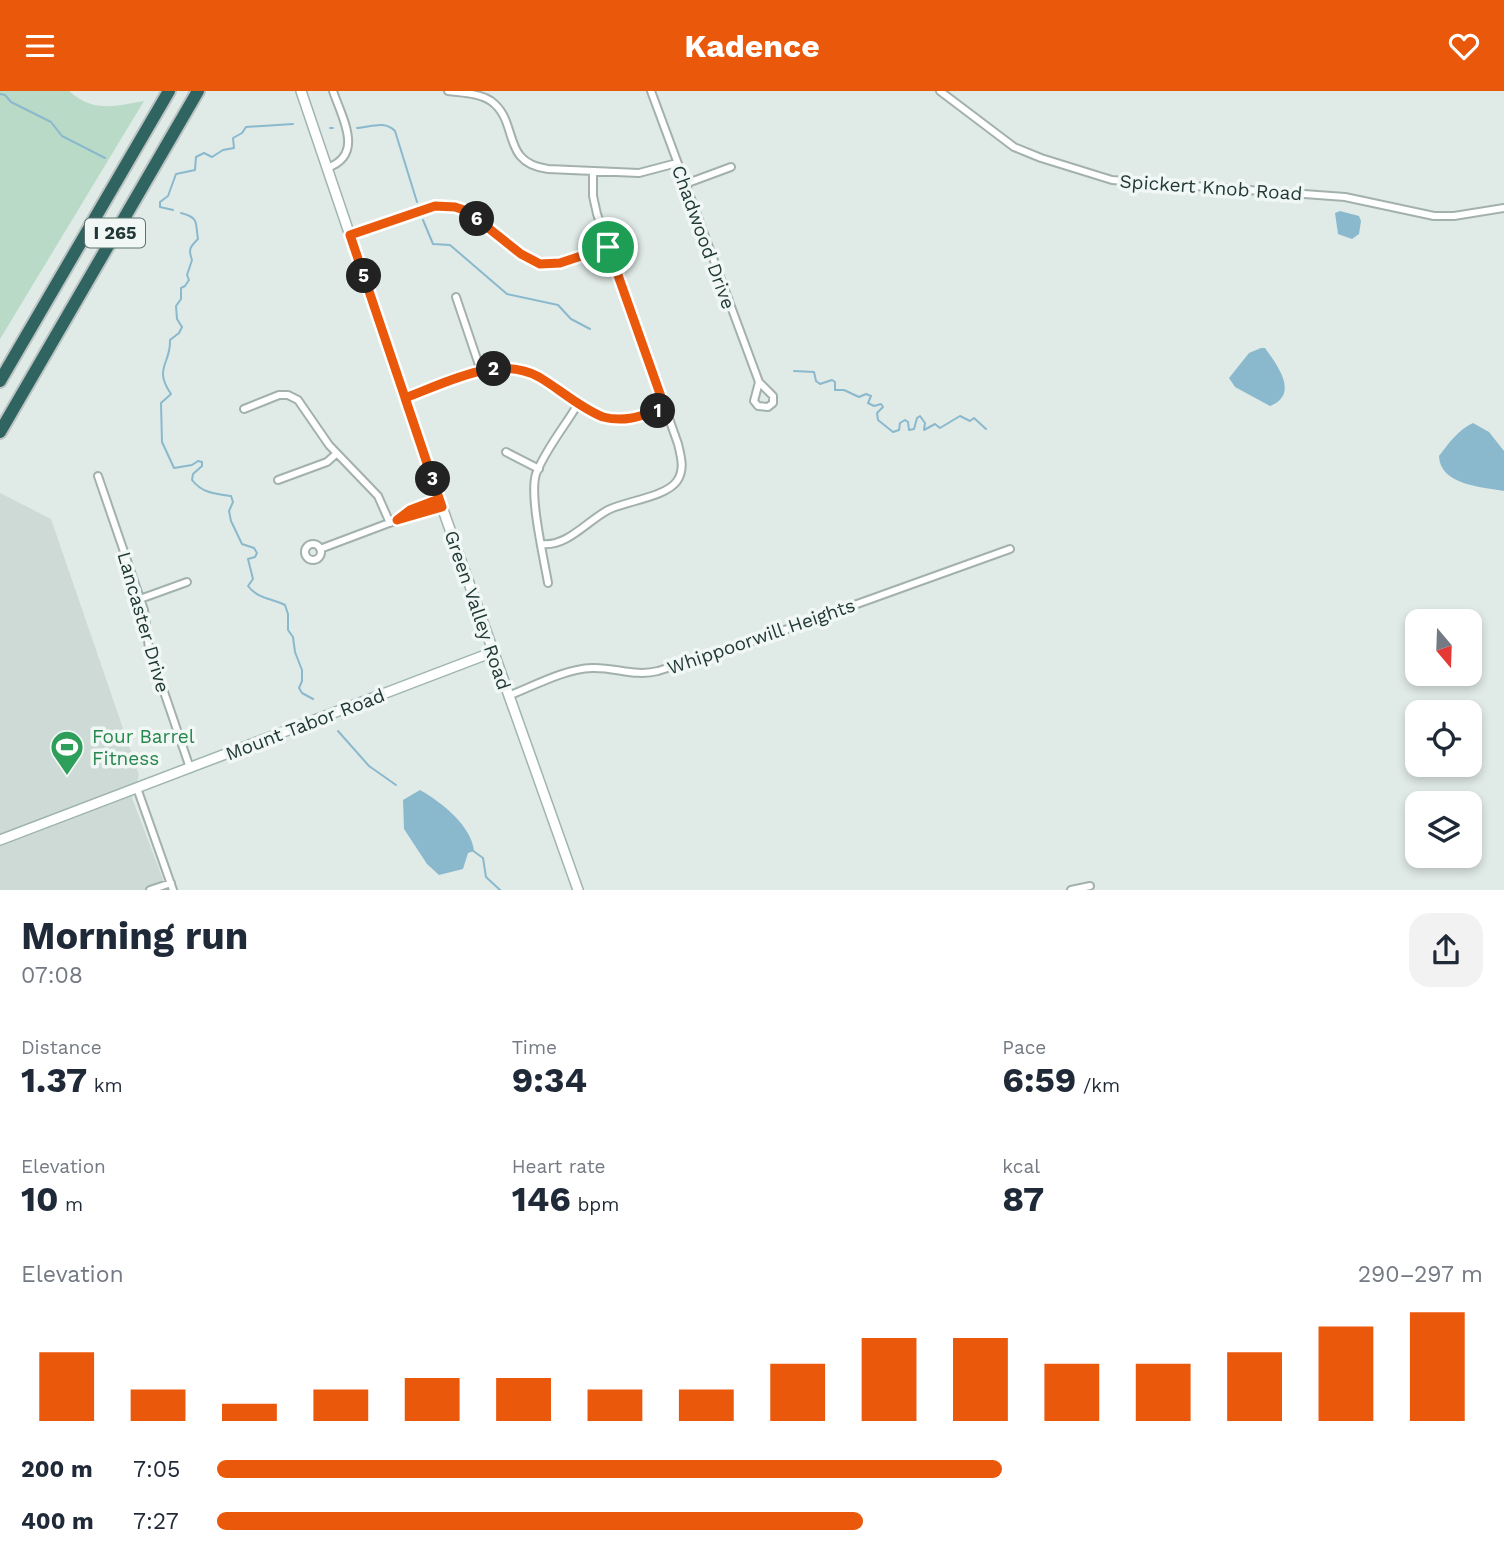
<!DOCTYPE html>
<html lang="en">
<head>
<meta charset="utf-8">
<style>
	body { margin:0; font-family:"Work Sans",sans-serif; background:#f2f2f3; color:#1f2937; height:100vh; display:flex; flex-direction:column; font-size:26px; white-space:nowrap }
	* { box-sizing:border-box; margin:0 }
	p { font-size:23px; color:#747a83 }
	.icon { flex:none; width:38px; height:38px; fill:none; stroke:currentColor; stroke-width:2; stroke-linecap:round; stroke-linejoin:round }
	.map { position:relative; height:799px; overflow:hidden }
	.panel { display:flex; flex-direction:column; background:#fff; flex:1 }
	.panel>* { flex:none }
	.needle { width:46px; rotate:161deg }
	.tools { position:absolute; left:1405px; top:518px; display:grid; gap:14px }
	.tools a { display:grid; place-items:center; width:77px; height:77px; border-radius:14px; background:#fff; box-shadow:0 4px 10px #0003; font-size:35px }
	.pin { position:absolute; display:grid; place-items:center; width:60px; height:60px; color:#fff; margin:-30px; border:4px solid #fff; border-radius:50%; box-shadow:0 2px 7px #0007 }
	.km { position:absolute; width:35px; height:35px; margin:-18px; border-radius:50%; background:#222; color:#fff; font-size:19px; line-height:35px; text-align:center }
	.round { display:grid; place-items:center; flex:none; width:74px; height:74px; border-radius:21px; background:#f2f2f3 }
	.summary { display:flex; align-items:center; justify-content:space-between; height:119px; padding:0 21px }
	h1 { font-size:38px; font-weight:700; line-height:52px }
	.stats { display:grid; grid-template-columns:repeat(3,1fr); gap:10px; height:119px; padding:7px 21px }
	.stats div { display:grid; align-content:center }
	.stats b { font-size:35px; font-weight:700 }
	.stats small { font-size:19px; font-weight:400 }
	.stats p { font-size:19px }
	.chart { height:196px; padding:14px 21px }
	.chart p { display:flex; justify-content:space-between }
	.chart svg { width:100%; height:126px; margin-top:7px; stroke:#ea580c; stroke-width:6 }
	ul { padding:0 21px; list-style:none; font-size:23px }
	li { display:grid; grid-template-columns:112px 84px 1fr; align-items:center; height:52px }
	li i { height:18px; border-radius:9px; background:#ea580c }
	header { display:flex; justify-content:space-between; align-items:center; height:91px; padding:0 21px; background:#ea580c; color:#fff; font-size:32px; font-weight:700 }
	.map>svg:first-child { display:block }
</style>
</head>
<body>
<header><svg class="icon" aria-label="menu" viewBox="0 0 24 24"><path d="M4 6h16M4 12h16M4 18h16"/></svg>Kadence<svg class="icon" aria-label="heart" viewBox="0 0 24 24"><path d="M12 20l-8-8c-3-5 5-10 8-4 3-6 11-1 8 4z"/></svg></header>
<div class="map">
<svg width="1504" height="799" viewBox="0 0 1504 799">
	<rect width="100%" height="100%" fill="#e0eae7"/>
	<path fill="#cedad6" d="M 0,402 L 51,428 L 139,684 L 132,707 L 167,799 L 0,799 Z"/>
	<path fill="#b9dac7" d="M 0,0 L 69,0 C 94,22 114,15 144,10 L 0,248 Z"/>
	<path fill="#8ab9cd" d="M 1340,120 L 1359,125 L 1361,130 L 1359,143 L 1352,148 L 1338,143 L 1335,122 Z
		M 1261,257 L 1265,257 C 1277,274 1300,303 1270,315 L 1235,296 L 1229,287 L 1249,262 Z
		M 1473,332 L 1489,341 L 1504,360 L 1504,400 C 1482,396 1440,394 1439,365 C 1448,353 1459,338 1473,332 Z
		M 420,699 C 440,710 472,735 474,760 L 468,762 L 463,778 L 439,784 L 427,773 L 404,738 L 403,709 Z"/>
	<g fill="none" stroke-linecap="round" stroke-linejoin="round">
		<path stroke="#8ab9cd" stroke-width="2" d="M 0,3 L 5,4 L 11,11 L 51,31 L 62,45 L 105,67
			M 330,37 L 333,37
			M 357,37 C 371,36 385,29 395,40 L 417,111
			M 173,119 L 160,116 L 160,111 L 168,105 L 176,83 L 195,79 L 196,66 L 204,62 L 212,66 L 223,59 L 234,57 L 233,47 L 242,42 L 246,36 L 293,33
			M 181,122 C 200,127 195,132 198,148 C 190,156 188,158 192,169 L 187,184 L 189,189 L 185,195 L 181,197 L 181,208 L 176,215 L 177,228 L 182,236 L 179,242 L 170,249 C 171,273 153,277 171,303 L 161,312 L 162,351 L 174,377 L 192,374 L 198,370 L 202,371 L 202,375 L 193,383 L 192,389 C 202,402 215,403 231,405 L 233,411 L 229,420 L 231,430 L 242,453 L 254,457 L 257,462 L 255,466 L 248,468 L 253,488 L 248,495 C 258,508 271,507 285,514 L 288,523 L 288,539 L 293,546 L 295,561 L 302,579 L 302,590 L 299,597 L 302,602 L 313,608
			M 423,129 L 433,153 L 450,154 L 507,203 L 558,214 L 571,228 L 590,238
			M 794,280 L 814,281 L 816,290 L 820,293 L 832,289 L 835,291 L 835,299 L 844,299 L 859,306 L 866,303 L 871,305 L 868,312 L 874,315 L 881,313 L 883,316 L 877,322 L 878,329 L 893,341 L 899,339 L 900,332 L 905,329 L 908,331 L 909,339 L 914,338 L 917,327 L 920,325 L 925,332 L 924,339 L 935,333 L 940,337 L 960,325 L 970,330 L 974,327 L 986,338
			M 338,640 L 369,675 L 396,694
			M 472,759 L 483,767 L 486,786 L 500,799"/>
		<defs>
			<path id="street" d="M 448,0 C 462,2 479,2 491,10 C 520,31 500,72 548,78 L 639,82 L 677,72
				M 651,0 L 759,291
				M 940,0 L 1014,56 L 1041,67 L 1112,89 L 1345,106 L 1434,125 L 1454,125 L 1504,117
				M 327,77 C 365,64 342,27 333,0
				M 685,93 L 731,76
				M 350,144 L 435,115 L 455,116 L 467,120 L 533,171 C 559,177 584,164 608,156
				M 456,206 L 481,280
				M 759,291 L 773,305 L 773,312 L 768,316 L 758,315 L 754,310 Z
				M 405,307 C 446,292 497,263 539,286 C 561,299 580,317 603,326 C 627,332 643,324 665,317
				M 244,318 L 279,304 L 288,304 L 298,309 L 329,354 L 378,405 L 390,432
				M 506,361 L 539,378
				M 98,385 L 144,519 L 149,557 L 190,677
				M 278,389 L 327,371 L 336,363
				M 398,428 L 410,419 L 439,408
				M 542,453 C 567,456 587,430 608,419 C 626,410 666,406 677,390 C 685,378 681,366 678,353 L 597,123 L 593,105 L 593,80
				M305 461a8 8 0 1 1 16 0a8 8 0 1 1-16 0Z
				M 320,458 L 397,429 L 442,416
				M 548,492 C 544,468 529,405 536,383 C 545,359 565,335 578,313
				M 140,508 L 187,491
				M 508,605 C 534,595 564,578 592,577 C 615,576 635,586 658,580 L 768,545 L 1010,458
				M 137,697 L 173,799
				M 150,799 L 171,792
				M 1071,799 L 1090,795"/>
			<path id="secondary" d="M 301,0 L 442,416 L 578,799
				M 0,749 L 493,561"/>
			<path id="highway" d="M 0,290 L 169,0
				M 0,341 L 198,0"/>
		</defs>
		<use href="#street" stroke="#a3b1ae" stroke-width="10"/>
		<use href="#secondary" stroke="#9fb5b0" stroke-width="12"/>
		<use href="#highway" stroke="#bcc4c3" stroke-width="16"/>
		<use href="#street" stroke="#fff" stroke-width="6"/>
		<use href="#secondary" stroke="#fff" stroke-width="9"/>
		<use href="#highway" stroke="#2f6460" stroke-width="12"/>
	</g>
	<g fill="none" stroke-linecap="round" stroke-linejoin="round">
		<defs>
			<path id="route" d="M 608,156 L 665,317 C 643,324 627,332 603,326 C 580,317 561,299 539,286 C 497,263 446,292 405,307 L 439,408 L 410,419 L 397,429 L 442,416 L 350,144 L 435,115 L 455,116 L 467,120 L 521,163 L 540,173 L 560,172 L 608,156"/>
		</defs>
		<use href="#route" stroke="#fff" stroke-width="14"/>
		<use href="#route" stroke="#ea580c" stroke-width="9"/>
	</g>
	<defs>
		<symbol id="stadium-pin" viewBox="-11 -11 22 30"><path d="M0 17L-7.5 6A9.5 9.5 0 1 1 7.5 6Z" fill="#2e9e5b" stroke="#f0f7f4"/><path d="M0-5a6.5 5 0 1 0 0 10a6.5 5 0 1 0 0-10ZM-3.5-1.8h7v3.6h-7Z" fill="#fff"/></symbol>
	</defs>
	<g fill-rule="evenodd">
		<use href="#stadium-pin" x="48" y="637" width="38" height="52"/>
	</g>
	<g text-anchor="middle" stroke-width="7" stroke-linejoin="round" paint-order="stroke">
		<rect fill="#f0f7f4" stroke="#5f726f" stroke-width="2" x="85" y="127.5" width="60" height="29" rx="5"/>
		<g font-size="18" font-weight="bold" fill="#213936">
			<text x="115" y="148">I 265</text>
		</g>
		<g font-size="19" fill="#213936" stroke="#f0f7f4">
			<text transform="translate(1211 96) rotate(4)" y="7">Spickert Knob Road</text>
			<text transform="translate(704 146) rotate(70)" y="7">Chadwood Drive</text>
			<text transform="translate(478 519) rotate(71)" y="7">Green Valley Road</text>
			<text transform="translate(144 531) rotate(74)" y="7">Lancaster Drive</text>
			<text transform="translate(761 545) rotate(-19)" y="7">Whippoorwill Heights</text>
			<text transform="translate(305 633) rotate(-21)" y="7">Mount Tabor Road</text>
		</g>
		<g font-size="19" fill="#27864d" stroke="#f0f7f4" text-anchor="start">
			<text x="92" y="652">Four Barrel<tspan x="92" dy="22">Fitness</tspan></text>
		</g>
	</g>
</svg>
<div class="tools">
<a><svg class="needle" viewBox="-14 -14 28 28"><path d="M0-13l5 13h-10z" fill="#e53935"/><path d="M0 13l5-13h-10z" fill="#747a83"/></svg></a>
<a><svg class="icon" aria-label="locate" viewBox="0 0 24 24"><circle cx="12" cy="12" r="6"/><path d="M12 2v4M12 18v4M2 12h4M18 12h4"/></svg></a>
<a><svg class="icon" aria-label="layers" viewBox="0 0 24 24"><path d="M12 4l9 5-9 5-9-5zM3 14l9 5 9-5"/></svg></a>
</div>
<div class="pin" style="left:608px;top:156px;background:#1e9e55"><svg class="icon" aria-label="arrive" viewBox="0 0 24 24"><path d="M6 21V4h12l-3 4 3 4H6"/></svg></div>
<b class="km" style="left:658px;top:320px">1</b>
<b class="km" style="left:494px;top:278px">2</b>
<b class="km" style="left:433px;top:388px">3</b>
<b class="km" style="left:364px;top:185px">5</b>
<b class="km" style="left:477px;top:128px">6</b>
</div>
<section class="panel">
<div class="summary"><div><h1>Morning run</h1><p>07:08</p></div><a class="round"><svg class="icon" aria-label="share" viewBox="0 0 24 24"><path d="M12 15V3M7 8l5-5 5 5M5 13v7h14v-7"/></svg></a></div>
<div class="stats">
<div><p>Distance</p><b>1.37<small> km</small></b></div>
<div><p>Time</p><b>9:34</b></div>
<div><p>Pace</p><b>6:59<small> /km</small></b></div>
</div>
<div class="stats">
<div><p>Elevation</p><b>10<small> m</small></b></div>
<div><p>Heart rate</p><b>146<small> bpm</small></b></div>
<div><p>kcal</p><b>87</b></div>
</div>
<div class="chart"><p><span>Elevation</span>290–297 m</p>
<svg viewBox="0 0 160 44" preserveAspectRatio="none"><path d="M5 44V20M15 44V33M25 44V38M35 44V33M45 44V29M55 44V29M65 44V33M75 44V33M85 44V24M95 44V15M105 44V15M115 44V24M125 44V24M135 44V20M145 44V11M155 44V6"/></svg>
</div>
<ul>
<li><b>200 m</b>7:05<i style="width:62%"></i></li>
<li><b>400 m</b>7:27<i style="width:51%"></i></li>
</ul>
</section>
</body>
</html>
